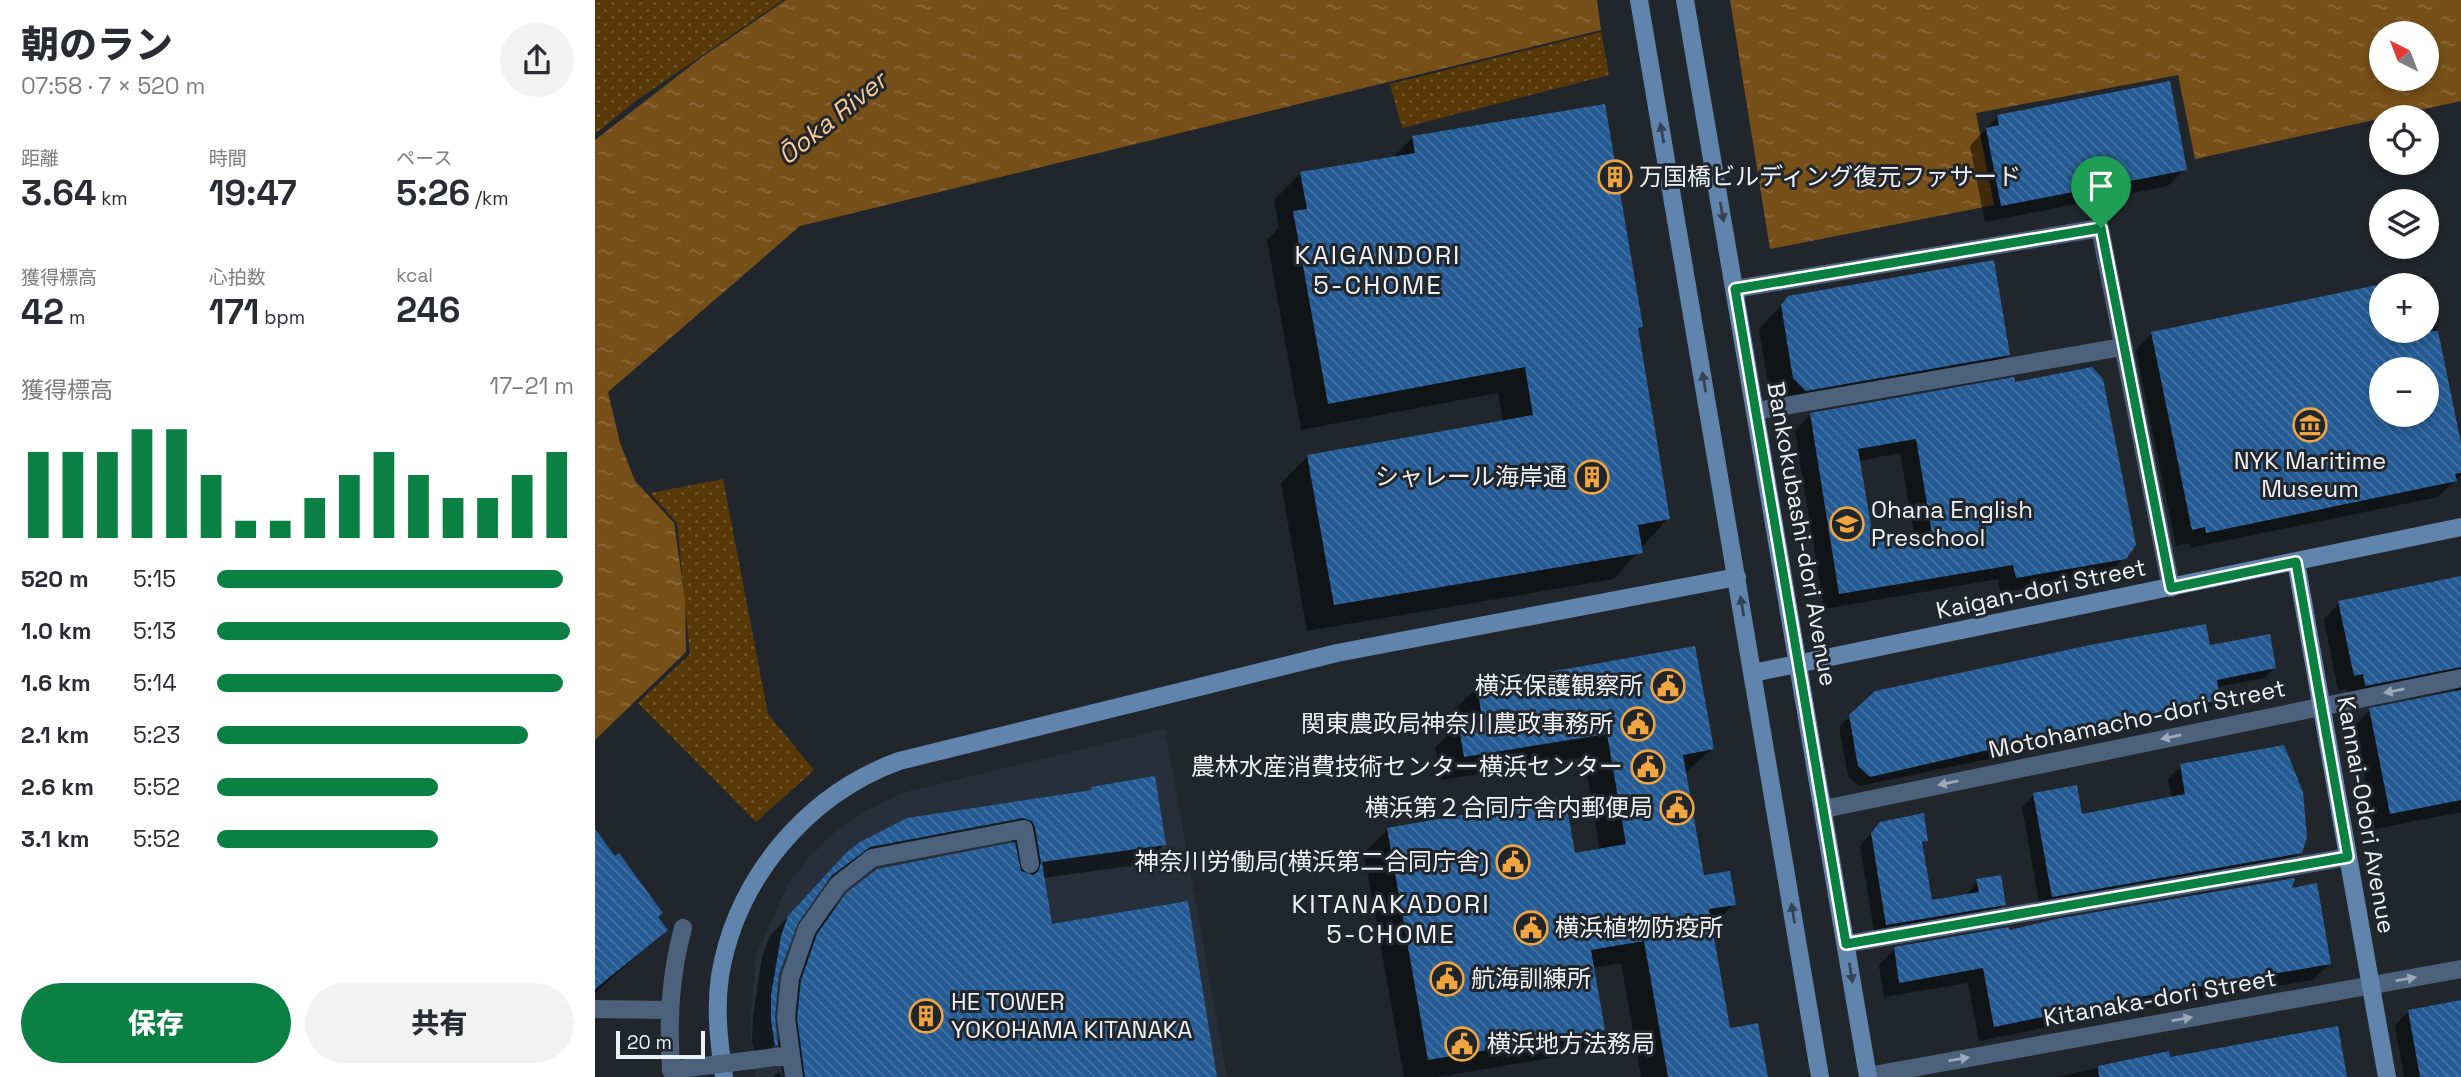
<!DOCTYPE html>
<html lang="ja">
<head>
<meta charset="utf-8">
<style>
	body { margin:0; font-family:"Space Grotesk","Noto Sans JP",sans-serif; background:#f2f2f3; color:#2b2b33; height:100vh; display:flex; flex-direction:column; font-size:26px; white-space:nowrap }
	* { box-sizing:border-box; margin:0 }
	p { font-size:23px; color:#7c7c81 }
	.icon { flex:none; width:38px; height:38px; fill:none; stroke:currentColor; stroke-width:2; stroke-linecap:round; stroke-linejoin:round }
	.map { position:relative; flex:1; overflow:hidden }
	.details { display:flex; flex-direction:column; background:#fff; width:595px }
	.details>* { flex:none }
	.needle { width:46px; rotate:318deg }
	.controls { position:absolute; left:1774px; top:21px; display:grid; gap:14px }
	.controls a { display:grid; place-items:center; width:70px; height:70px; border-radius:50%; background:#fff; box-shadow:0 4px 10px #0003; font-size:35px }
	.scale { position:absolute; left:21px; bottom:18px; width:89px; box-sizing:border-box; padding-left:7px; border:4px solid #edf0f4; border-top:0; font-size:19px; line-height:24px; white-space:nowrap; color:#edf0f4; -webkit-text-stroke:5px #21262c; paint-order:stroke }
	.pin { position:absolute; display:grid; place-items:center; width:60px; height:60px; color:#fff; margin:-72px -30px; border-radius:50% 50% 50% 0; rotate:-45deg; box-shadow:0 0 7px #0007 }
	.pin .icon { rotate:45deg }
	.round { display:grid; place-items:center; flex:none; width:74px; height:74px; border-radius:37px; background:#f2f2f3 }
	.head { display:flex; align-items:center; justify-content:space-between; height:119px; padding:0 21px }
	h1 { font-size:38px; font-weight:800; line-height:52px }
	.figures { display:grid; grid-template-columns:repeat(3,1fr); gap:10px; height:119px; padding:7px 21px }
	.figures div { display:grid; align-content:center }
	.figures b { font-size:35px; font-weight:800 }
	.figures small { font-size:19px; font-weight:400 }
	.figures p { font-size:19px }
	.chart { height:196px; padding:14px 21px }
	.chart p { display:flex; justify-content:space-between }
	.chart svg { width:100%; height:126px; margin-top:7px; stroke:#0b8043; stroke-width:6 }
	.cta { display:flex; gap:14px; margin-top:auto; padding:14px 21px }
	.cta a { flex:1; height:80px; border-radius:42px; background:#0b8043; color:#fff; font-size:28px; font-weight:800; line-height:80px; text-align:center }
	.cta a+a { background:#f2f2f3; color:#2b2b33 }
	ul { padding:0 21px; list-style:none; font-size:23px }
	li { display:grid; grid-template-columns:112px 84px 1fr; align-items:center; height:52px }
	li i { height:18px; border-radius:9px; background:#0b8043 }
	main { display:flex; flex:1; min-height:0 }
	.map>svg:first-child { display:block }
</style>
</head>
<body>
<main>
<section class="details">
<div class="head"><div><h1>朝のラン</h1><p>07:58 · 7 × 520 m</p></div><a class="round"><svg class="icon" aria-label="share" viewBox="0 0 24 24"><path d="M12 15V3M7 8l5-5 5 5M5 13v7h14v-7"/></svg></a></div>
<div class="figures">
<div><p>距離</p><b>3.64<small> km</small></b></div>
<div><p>時間</p><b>19:47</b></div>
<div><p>ペース</p><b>5:26<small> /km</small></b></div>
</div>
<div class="figures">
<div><p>獲得標高</p><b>42<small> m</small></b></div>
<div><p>心拍数</p><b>171<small> bpm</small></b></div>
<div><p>kcal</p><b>246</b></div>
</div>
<div class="chart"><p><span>獲得標高</span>17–21 m</p>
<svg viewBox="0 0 160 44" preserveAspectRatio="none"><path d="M5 44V14M15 44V14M25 44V14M35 44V6M45 44V6M55 44V22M65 44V38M75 44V38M85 44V30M95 44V22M105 44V14M115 44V22M125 44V30M135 44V30M145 44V22M155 44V14"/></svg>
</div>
<ul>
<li><b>520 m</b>5:15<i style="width:97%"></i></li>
<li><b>1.0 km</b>5:13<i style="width:99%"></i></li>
<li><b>1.6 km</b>5:14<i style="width:97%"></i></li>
<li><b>2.1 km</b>5:23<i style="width:87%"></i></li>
<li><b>2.6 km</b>5:52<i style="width:62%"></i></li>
<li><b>3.1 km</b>5:52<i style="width:62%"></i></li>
</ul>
<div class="cta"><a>保存</a><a>共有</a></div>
</section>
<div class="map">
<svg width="1866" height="1077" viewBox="0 0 1866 1077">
	<defs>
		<pattern id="park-dots" width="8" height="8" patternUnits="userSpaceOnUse" patternTransform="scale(1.75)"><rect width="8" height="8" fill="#593808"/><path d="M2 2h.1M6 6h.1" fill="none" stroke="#71552d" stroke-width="1.8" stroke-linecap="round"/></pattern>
		<pattern id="water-ripples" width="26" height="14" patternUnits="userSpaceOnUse" patternTransform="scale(1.75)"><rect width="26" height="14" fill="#774f18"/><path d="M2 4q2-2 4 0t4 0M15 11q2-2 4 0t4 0" fill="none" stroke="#8b693a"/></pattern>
		<pattern id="building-back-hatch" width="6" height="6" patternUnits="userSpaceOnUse" patternTransform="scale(1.75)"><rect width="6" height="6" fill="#245b94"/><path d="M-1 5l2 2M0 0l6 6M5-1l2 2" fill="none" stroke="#4473a4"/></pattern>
	</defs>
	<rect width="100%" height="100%" fill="#21262c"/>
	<path fill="#27303a" d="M 570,729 L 632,1077 L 161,1077 L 155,1030 L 161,955 L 192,886 L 216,854 L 240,832 L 267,813 L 304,794 Z"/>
	<path fill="url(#park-dots)" d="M 0,0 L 188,0 L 42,100 L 0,134 Z
		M 1006,32 L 1014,75 L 807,128 L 795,84 Z
		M 128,479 L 173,714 L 219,770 L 161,822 L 43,703 L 95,654 L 82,523 L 55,493 Z"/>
	<path fill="url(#water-ripples)" fill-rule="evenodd" d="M 191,0 L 1002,0 L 1006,30 L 205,226 L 13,392 L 25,443 L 40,481 L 79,523 L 90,599 L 91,652 L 0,740 L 0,140 L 107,57 Z
		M 1135,0 L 1866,0 L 1866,101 L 1600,159 L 1583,75 L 1381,113 L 1399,205 L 1175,249 ZM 1787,33 L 1832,33 L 1832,79 L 1787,79 Z"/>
	<path fill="#0007" fill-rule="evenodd" d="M 1403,116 L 1590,169 L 1573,186 L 1390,222 L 1375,146 Z
		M 818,137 L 1046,327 L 1042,331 L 1073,518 L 1019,579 L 712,631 L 686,483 L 713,456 L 908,422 L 903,393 L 706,430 L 672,240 L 684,228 L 679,200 L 706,173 L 797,158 Z
		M 1831,277 L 1832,285 L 1791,285 Z
		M 1832,285 L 1866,452 L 1866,475 L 1843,497 L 1595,548 L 1594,543 L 1581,546 L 1541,350 L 1557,333 L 1832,331 ZM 1787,369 L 1832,369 L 1832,415 L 1787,415 Z
		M 1194,297 L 1413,354 L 1390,377 L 1176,401 L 1164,329 Z
		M 1417,380 L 1529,558 L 1513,574 L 1405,593 L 1403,579 L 1229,609 L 1200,431 L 1215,415 ZM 1305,453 L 1320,538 L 1278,545 L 1264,461 Z
		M 1866,578 L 1866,812 L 1780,829 L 1760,726 L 1775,710 L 1861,692 L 1860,686 L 1755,701 L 1752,689 L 1743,690 L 1729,619 L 1744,603 Z
		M 1614,647 L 1680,667 L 1669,678 L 1621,687 L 1624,699 L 1613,709 L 1557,720 L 1551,726 L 1264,786 L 1253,776 L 1244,727 L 1255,716 Z
		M 883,687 L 1117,749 L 1090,773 L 1108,877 L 1139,904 L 1116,928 L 1134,1030 L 1171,1077 L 1046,1077 L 1026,963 L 998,968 L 1008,1030 L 985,1053 L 842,1077 L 809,1077 L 769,853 L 793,829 L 978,855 L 1005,851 L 989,757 L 846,780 L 840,747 L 862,726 L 859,710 Z
		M 1586,766 L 1705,853 L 1692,865 L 1445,908 L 1427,807 L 1439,795 L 1486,816 L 1577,799 L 1573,779 Z
		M 497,789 L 569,845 L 550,864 L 448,878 L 456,926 L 620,1077 L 188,1077 L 183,1042 L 188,1001 L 203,955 L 232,914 L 253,894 L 420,844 L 412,837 L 249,868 L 226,886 L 200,924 L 182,976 L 178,1017 L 181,1044 L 161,1064 L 157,1040 L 158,1015 L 167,957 L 174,937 L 232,875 L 313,820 L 494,792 Z
		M 1286,823 L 1332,840 L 1326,845 L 1335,902 L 1371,896 L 1382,881 L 1409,904 L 1397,916 L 1280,936 L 1265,846 Z
		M 0,832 L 71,930 L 0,993 Z
		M 1695,890 L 1734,964 L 1718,980 L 1543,1009 L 1384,1041 L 1373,983 L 1289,997 L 1284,965 L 1299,949 Z
		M 1866,1002 L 1866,1077 L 1809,1077 L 1800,1025 L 1814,1011 Z
		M 1572,1053 L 1574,1059 L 1750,1077 L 1461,1077 Z
		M 184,1071 L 187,1077 L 178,1077 Z"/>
	<path fill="url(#building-back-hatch)" fill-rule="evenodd" d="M 1575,81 L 1592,170 L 1406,206 L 1391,128 L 1404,125 L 1402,115 Z
		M 1010,104 L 1048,327 L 1043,328 L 1075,519 L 1043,525 L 1048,553 L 739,605 L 712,455 L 938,415 L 930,367 L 733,404 L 698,211 L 712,209 L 705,172 L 820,153 L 817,136 Z
		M 1399,260 L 1415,355 L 1211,391 L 1198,378 L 1186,305 L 1193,296 Z
		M 1787,284 L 1787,331 L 1843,331 L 1866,443 L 1866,473 L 1860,474 L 1862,481 L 1611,533 L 1610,527 L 1597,530 L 1556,332 ZM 1787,369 L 1832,369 L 1832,415 L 1787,415 Z
		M 1497,367 L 1508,379 L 1541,545 L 1531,559 L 1421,578 L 1418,565 L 1244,594 L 1215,413 L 1419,377 L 1420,382 ZM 1321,439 L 1337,533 L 1279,543 L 1263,449 Z
		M 1866,576 L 1866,667 L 1770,686 L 1768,674 L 1759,676 L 1743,601 Z
		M 1611,624 L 1615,645 L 1675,634 L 1681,668 L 1622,680 L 1625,700 L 1563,712 L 1564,716 L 1446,738 L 1275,777 L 1263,766 L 1254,715 L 1280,691 L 1495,645 Z
		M 1100,646 L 1119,749 L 1088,755 L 1109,875 L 1135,871 L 1141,905 L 1114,909 L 1135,1028 L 1163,1023 L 1173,1077 L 1073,1077 L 1049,941 L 996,950 L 1010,1030 L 833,1060 L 792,828 L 970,797 L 980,853 L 1031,844 L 1012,734 L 869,757 L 863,722 L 887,718 L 882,685 Z
		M 1866,690 L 1866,800 L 1795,814 L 1774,708 Z
		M 1689,745 L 1708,792 L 1712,837 L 1707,853 L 1457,897 L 1438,793 L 1482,785 L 1487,814 L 1590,794 L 1585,764 Z
		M 560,776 L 571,845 L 447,862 L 457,924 L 593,901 L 622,1077 L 210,1077 L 202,1018 L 206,980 L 222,934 L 251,893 L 282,869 L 420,842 L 426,871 L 438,875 L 443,872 L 446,863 L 440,827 L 437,821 L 428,818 L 275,847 L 236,876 L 203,923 L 184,974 L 180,1017 L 183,1045 L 180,1046 L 176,1020 L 176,995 L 186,936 L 193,916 L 251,853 L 265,842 L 312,818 L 497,790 L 496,787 Z
		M 1329,813 L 1333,841 L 1327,842 L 1337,900 L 1384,892 L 1381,879 L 1406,875 L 1411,905 L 1291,925 L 1276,833 L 1285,822 Z
		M 0,829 L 20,856 L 24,853 L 68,913 L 63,917 L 73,930 L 0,989 Z
		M 1700,878 L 1697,888 L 1722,883 L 1736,964 L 1560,994 L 1399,1027 L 1388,968 L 1304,983 L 1299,947 L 1414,927 L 1415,930 L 1461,919 Z
		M 1866,1000 L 1866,1077 L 1825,1077 L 1813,1010 Z
		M 1743,1026 L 1752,1077 L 1504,1077 L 1503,1066 L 1574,1051 L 1575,1057 Z"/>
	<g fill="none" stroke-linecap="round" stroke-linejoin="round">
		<path stroke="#4c627c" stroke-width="18" d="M 1140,289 L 1505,228 L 1576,588
			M 1161,411 L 1527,347
			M 1229,809 L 1866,678
			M 1251,944 L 1753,857
			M 0,1009 L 74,1010
			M 158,1060 L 195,1055
			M 76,1070 C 73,1020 75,976 88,928
			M 1273,1076 L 1866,969
			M 199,1077 L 191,1018 L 195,978 L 212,929 L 243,885 L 277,858 L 429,829 L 435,864"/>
		<path stroke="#6184ad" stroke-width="18" d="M 1044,0 L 1225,1077
			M 1090,0 L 1273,1077
			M 1701,562 L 1792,1077
			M 1158,673 L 1866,527
			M 129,1077 C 124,1043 120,1010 125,976 C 141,879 211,795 304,761 L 742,653 L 1142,577"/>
		<path stroke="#4c627c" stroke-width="18" d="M 76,1070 L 158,1060"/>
	</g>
	<defs><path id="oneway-solid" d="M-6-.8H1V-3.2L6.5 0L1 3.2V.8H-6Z" transform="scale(1.75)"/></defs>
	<g fill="#344253">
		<use href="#oneway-solid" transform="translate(1067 133) rotate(-100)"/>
		<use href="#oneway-solid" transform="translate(1127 212) rotate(80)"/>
		<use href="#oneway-solid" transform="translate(1109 382) rotate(-100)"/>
		<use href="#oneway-solid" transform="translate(1147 606) rotate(-100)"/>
		<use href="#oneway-solid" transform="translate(1198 913) rotate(-99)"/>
		<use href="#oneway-solid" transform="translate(1256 973) rotate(81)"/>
	</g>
	<g fill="#9ca9b8">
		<use href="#oneway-solid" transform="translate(1799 691) rotate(169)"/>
		<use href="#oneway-solid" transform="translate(1576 737) rotate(168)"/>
		<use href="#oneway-solid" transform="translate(1353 783) rotate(168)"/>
		<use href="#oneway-solid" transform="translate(1811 979) rotate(-10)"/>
		<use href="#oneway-solid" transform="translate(1587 1019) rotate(-10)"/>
		<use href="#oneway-solid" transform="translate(1364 1059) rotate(-10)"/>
	</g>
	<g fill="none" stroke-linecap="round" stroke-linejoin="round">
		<defs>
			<path id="route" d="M 1506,228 L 1576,588 L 1701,562 L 1753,857 L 1251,944 L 1140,289 Z"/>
		</defs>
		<use href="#route" stroke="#fff" stroke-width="14"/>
		<use href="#route" stroke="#0b8043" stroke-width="9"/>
	</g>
	<defs>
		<symbol id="building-ring" viewBox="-11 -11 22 22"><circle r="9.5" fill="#21262c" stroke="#f1a540" stroke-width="1.5"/><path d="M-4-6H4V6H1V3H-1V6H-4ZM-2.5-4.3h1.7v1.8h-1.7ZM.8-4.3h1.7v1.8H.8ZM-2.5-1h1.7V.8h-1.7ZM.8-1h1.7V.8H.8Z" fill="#f1a540"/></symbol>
		<symbol id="museum-ring" viewBox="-11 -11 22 22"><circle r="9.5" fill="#21262c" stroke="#f1a540" stroke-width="1.5"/><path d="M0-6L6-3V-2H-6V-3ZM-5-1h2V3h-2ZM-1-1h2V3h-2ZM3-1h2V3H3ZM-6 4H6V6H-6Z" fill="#f1a540"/></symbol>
		<symbol id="school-ring" viewBox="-11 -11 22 22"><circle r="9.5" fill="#21262c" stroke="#f1a540" stroke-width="1.5"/><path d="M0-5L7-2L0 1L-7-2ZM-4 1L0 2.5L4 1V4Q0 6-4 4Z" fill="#f1a540"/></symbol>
		<symbol id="civic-ring" viewBox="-11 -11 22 22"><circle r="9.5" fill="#21262c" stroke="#f1a540" stroke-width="1.5"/><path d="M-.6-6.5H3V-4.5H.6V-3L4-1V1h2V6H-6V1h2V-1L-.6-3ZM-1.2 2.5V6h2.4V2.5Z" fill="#f1a540"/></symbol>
	</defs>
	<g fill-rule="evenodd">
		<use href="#building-ring" x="1001" y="158" width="38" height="38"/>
		<use href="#museum-ring" x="1696" y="406" width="38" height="38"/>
		<use href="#building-ring" x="978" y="458" width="38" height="38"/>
		<use href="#school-ring" x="1233" y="505" width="38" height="38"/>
		<use href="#civic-ring" x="1054" y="667" width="38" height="38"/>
		<use href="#civic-ring" x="1024" y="705" width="38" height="38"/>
		<use href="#civic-ring" x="1034" y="748" width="38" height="38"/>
		<use href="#civic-ring" x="1063" y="789" width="38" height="38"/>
		<use href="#civic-ring" x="899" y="843" width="38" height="38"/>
		<use href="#civic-ring" x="917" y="909" width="38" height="38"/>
		<use href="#civic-ring" x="833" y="960" width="38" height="38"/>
		<use href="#building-ring" x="312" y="997" width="38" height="38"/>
		<use href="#civic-ring" x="848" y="1025" width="38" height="38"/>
	</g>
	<g text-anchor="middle" stroke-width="6" stroke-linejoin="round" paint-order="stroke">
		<g font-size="24" fill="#edf0f4" stroke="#21262c" text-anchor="start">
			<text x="1044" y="185">万国橋ビルディング復元ファサード</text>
			<text x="1715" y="469" text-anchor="middle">NYK Maritime<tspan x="1715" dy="28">Museum</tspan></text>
			<text x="972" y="485" text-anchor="end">シャレール海岸通</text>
			<text x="1276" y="518">Ohana English<tspan x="1276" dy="28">Preschool</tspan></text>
			<text x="1048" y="694" text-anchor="end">横浜保護観察所</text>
			<text x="1018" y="732" text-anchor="end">関東農政局神奈川農政事務所</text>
			<text x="1028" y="775" text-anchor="end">農林水産消費技術センター横浜センター</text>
			<text x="1058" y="816" text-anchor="end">横浜第２合同庁舎内郵便局</text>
			<text x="894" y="870" text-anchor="end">神奈川労働局(横浜第二合同庁舎)</text>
			<text x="960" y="936">横浜植物防疫所</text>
			<text x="876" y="987">航海訓練所</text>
			<text x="356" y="1010">HE TOWER<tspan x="356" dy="28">YOKOHAMA KITANAKA</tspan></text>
			<text x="892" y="1052">横浜地方法務局</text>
		</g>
		<g font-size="24" fill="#edf0f4" stroke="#21262c">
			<text transform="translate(1207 534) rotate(80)" y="8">Bankokubashi-dori Avenue</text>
			<text transform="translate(1446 589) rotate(-12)" y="8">Kaigan-dori Street</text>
			<text transform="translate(1542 719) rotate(-12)" y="8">Motohamacho-dori Street</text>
			<text transform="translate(1771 815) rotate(80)" y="8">Kannai-Odori Avenue</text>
			<text transform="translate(1565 998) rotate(-10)" y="8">Kitanaka-dori Street</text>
		</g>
		<g font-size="26" font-style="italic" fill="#f7ca97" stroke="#21262c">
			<text transform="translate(237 118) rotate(-39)" y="9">Ōoka River</text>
		</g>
		<g font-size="26" letter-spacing="2" fill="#edf0f4" stroke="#21262c">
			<text x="783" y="264">KAIGANDORI<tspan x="783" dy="30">5-CHOME</tspan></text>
			<text x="796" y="913">KITANAKADORI<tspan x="796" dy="30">5-CHOME</tspan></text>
		</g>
	</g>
</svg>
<div class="controls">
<a><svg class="needle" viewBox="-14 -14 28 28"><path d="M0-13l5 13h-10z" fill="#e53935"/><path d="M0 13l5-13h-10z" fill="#7c7c81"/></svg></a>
<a><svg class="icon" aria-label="locate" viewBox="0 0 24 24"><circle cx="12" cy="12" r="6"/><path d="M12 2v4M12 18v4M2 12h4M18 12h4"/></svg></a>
<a><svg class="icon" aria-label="layers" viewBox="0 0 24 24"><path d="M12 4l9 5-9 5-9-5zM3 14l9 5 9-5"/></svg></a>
<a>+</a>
<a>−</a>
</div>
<div class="scale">20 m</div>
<div class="pin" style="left:1506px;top:228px;background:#1e9e55"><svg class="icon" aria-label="arrive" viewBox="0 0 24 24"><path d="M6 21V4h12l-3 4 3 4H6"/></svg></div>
</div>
</main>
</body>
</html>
